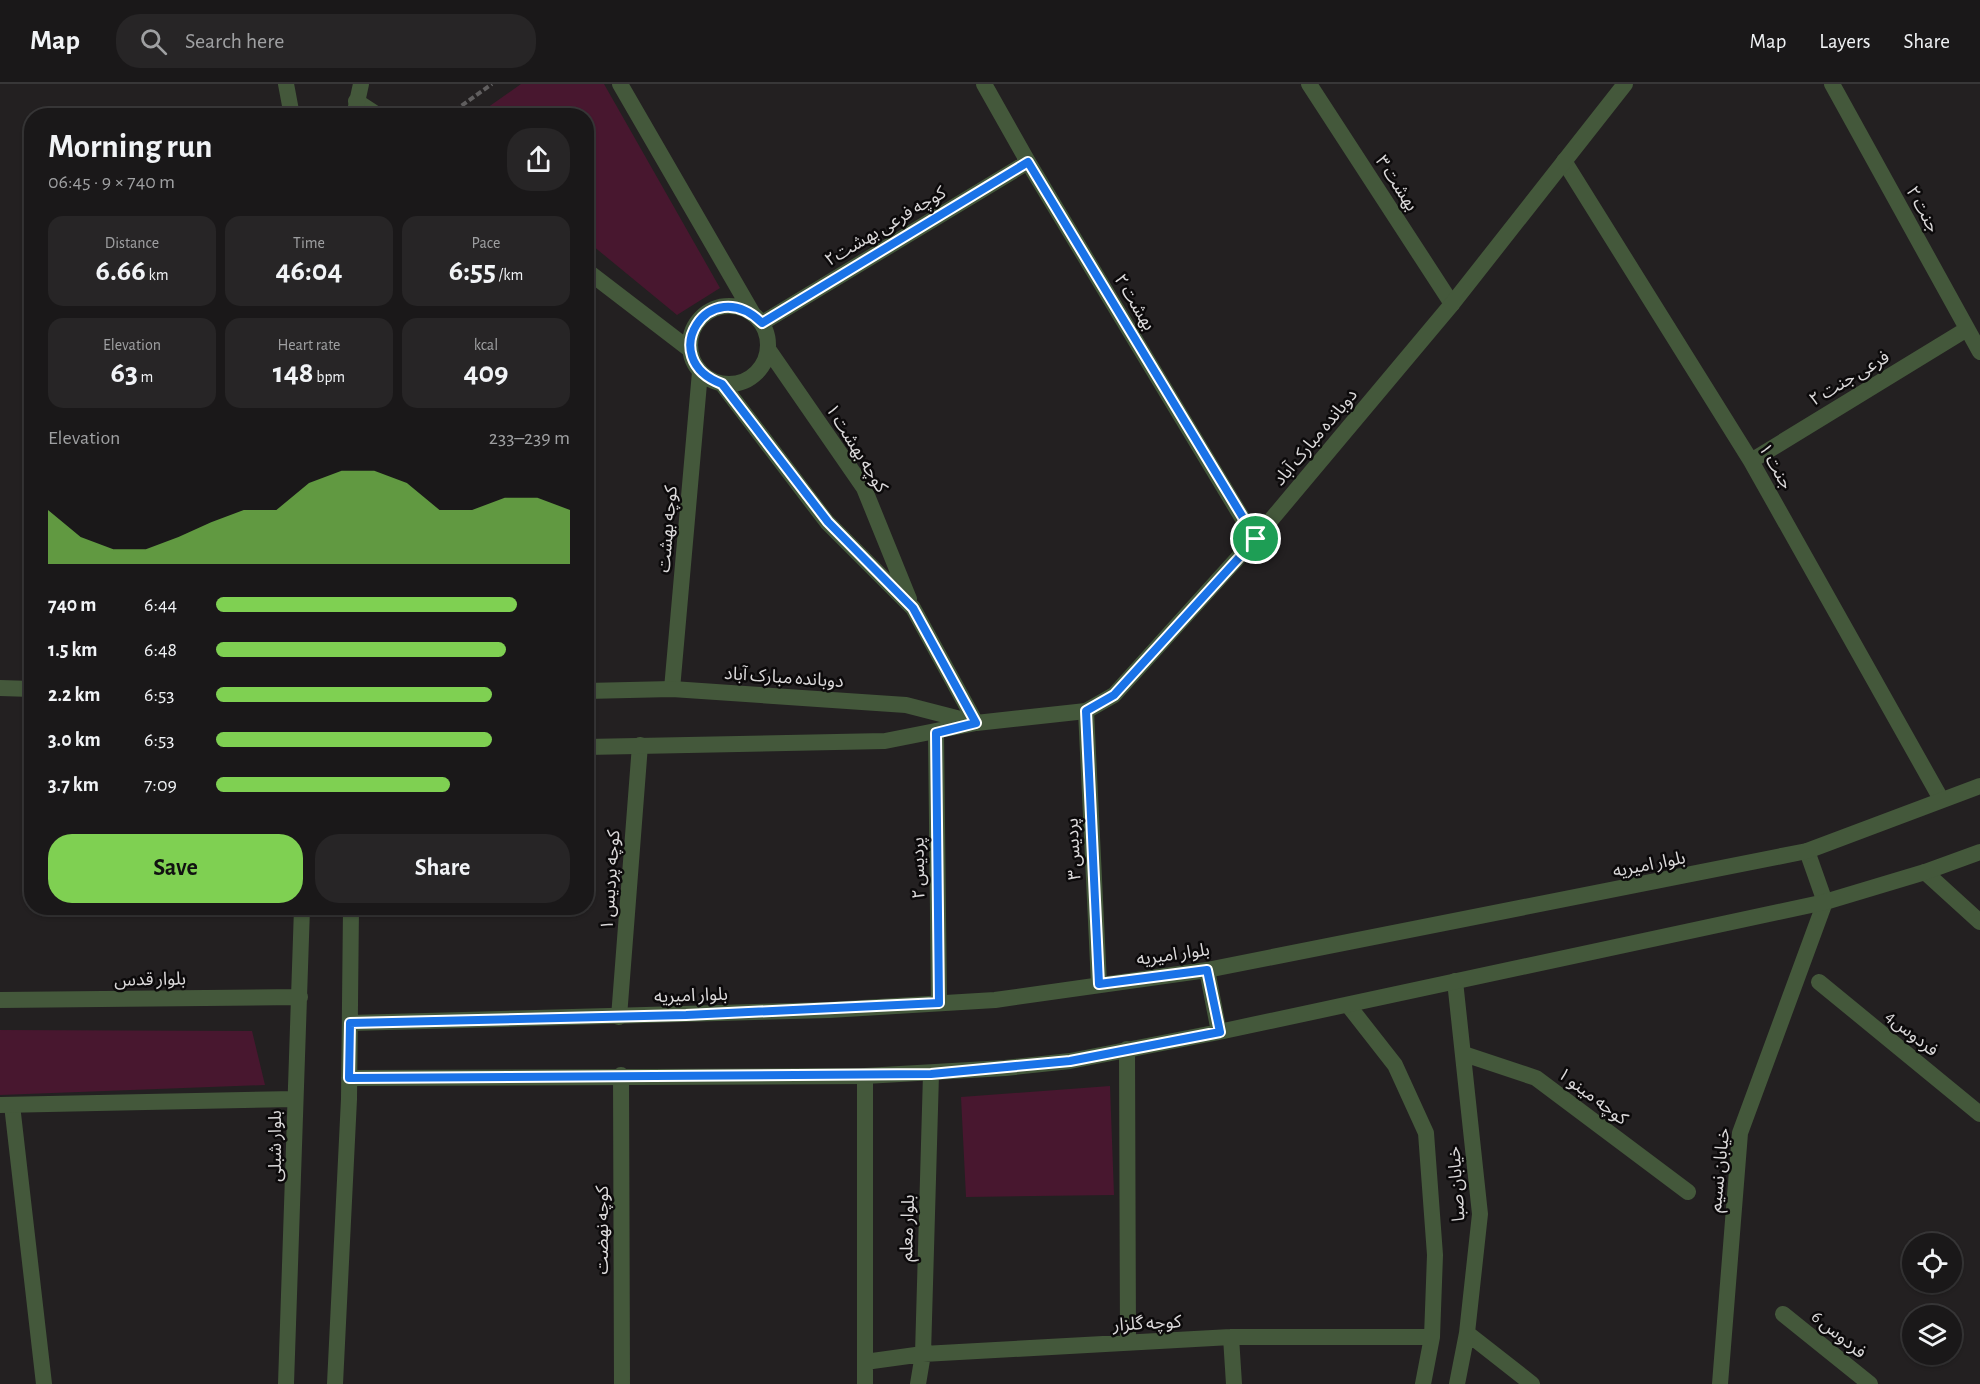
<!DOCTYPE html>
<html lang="en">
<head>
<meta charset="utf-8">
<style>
	body { margin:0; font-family:"Alegreya Sans","Noto Sans Arabic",sans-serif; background:#272526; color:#f1f3f6; height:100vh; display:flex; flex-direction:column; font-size:22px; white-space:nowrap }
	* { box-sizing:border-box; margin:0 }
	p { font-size:20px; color:#9fa0a2 }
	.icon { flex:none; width:33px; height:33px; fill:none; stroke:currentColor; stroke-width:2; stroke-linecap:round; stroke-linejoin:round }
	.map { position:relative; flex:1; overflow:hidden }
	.side { position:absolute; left:24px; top:24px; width:570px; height:807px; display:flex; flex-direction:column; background:#1a1819; border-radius:24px; box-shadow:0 2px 4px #0004,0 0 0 2px #383738 }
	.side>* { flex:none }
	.controls { position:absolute; left:1902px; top:1149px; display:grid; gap:12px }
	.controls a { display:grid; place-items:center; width:60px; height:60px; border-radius:50%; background:#1a1819; box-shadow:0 2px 4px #0004,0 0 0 2px #383738; font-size:30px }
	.pin { position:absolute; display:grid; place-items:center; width:51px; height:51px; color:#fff; margin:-26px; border:3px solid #fff; border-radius:50%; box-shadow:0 2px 6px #0007 }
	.round { display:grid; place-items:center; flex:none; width:63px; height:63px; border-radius:24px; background:#272526 }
	.overview { display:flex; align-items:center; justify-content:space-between; height:102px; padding:0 24px }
	h1 { font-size:33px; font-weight:600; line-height:45px }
	.metrics { display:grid; grid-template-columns:repeat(3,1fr); gap:9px; height:102px; padding:6px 24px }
	.metrics div { display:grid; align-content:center; border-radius:15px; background:#272526; text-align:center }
	.metrics b { font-size:30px; font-weight:600 }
	.metrics small { font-size:16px; font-weight:400 }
	.metrics p { font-size:16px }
	.chart { height:168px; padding:12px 24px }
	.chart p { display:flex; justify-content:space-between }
	.chart svg { width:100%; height:108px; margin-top:6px; fill:#7fd052; opacity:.7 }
	.primary-button { display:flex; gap:12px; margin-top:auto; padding:12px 24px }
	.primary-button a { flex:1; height:69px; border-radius:24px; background:#7fd052; color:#111; font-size:24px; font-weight:600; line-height:69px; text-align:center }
	.primary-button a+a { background:#272526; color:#f1f3f6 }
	ul { padding:0 24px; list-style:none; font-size:20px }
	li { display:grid; grid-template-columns:96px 72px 1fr; align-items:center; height:45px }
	li i { height:15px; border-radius:8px; background:#7fd052 }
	header { display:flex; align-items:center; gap:36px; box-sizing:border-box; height:84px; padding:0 30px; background:#1a1819; border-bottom:2px solid #383738 }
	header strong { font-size:28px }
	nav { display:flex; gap:33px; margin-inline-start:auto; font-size:21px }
	.search { width:420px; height:54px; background:#272526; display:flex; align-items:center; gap:15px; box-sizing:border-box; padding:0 21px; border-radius:24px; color:#9fa0a2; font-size:22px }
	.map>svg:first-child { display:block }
</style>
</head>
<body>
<header>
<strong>Map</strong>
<div class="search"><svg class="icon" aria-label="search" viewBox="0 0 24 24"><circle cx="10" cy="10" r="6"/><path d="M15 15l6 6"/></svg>Search here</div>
<nav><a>Map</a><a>Layers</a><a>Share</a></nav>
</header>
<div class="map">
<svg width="1980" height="1300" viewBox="0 0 1980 1300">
	<rect width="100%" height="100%" fill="#232021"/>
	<path fill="#48172f" d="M 521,0 L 604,0 L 720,204 L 677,231 L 587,157 L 586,32 L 477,31 Z
		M 0,946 L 252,947 L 265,1001 L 0,1011 Z
		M 1110,1002 L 1114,1111 L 966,1113 L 961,1013 Z"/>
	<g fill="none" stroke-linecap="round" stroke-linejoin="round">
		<path stroke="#605e5f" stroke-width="4" stroke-dasharray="6 3" stroke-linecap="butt" d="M 447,32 L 492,0"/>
		<path stroke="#44583b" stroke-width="16" d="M 620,0 L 753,230
			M 984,0 L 1028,78 L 1255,455
			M 1309,0 L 1452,220
			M 1832,0 L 1980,268
			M 356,17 L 379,32
			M 1564,77 L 1751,377 L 1941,715
			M 586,186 L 689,265
			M690 261a39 39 0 1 1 78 0a39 39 0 1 1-78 0Z
			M 762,239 L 1028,78
			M 768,265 L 864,404 L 909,515
			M 722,300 L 827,438 L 913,524 L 976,639
			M 1751,377 L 1967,245
			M 0,604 L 32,605
			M 672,605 L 700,288
			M 1086,627 L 1099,900
			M 936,649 L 939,919
			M 1925,788 L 1980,838
			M 1455,897 L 1480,1130 L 1467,1249 L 1457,1300
			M 1819,898 L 1980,1030
			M 1348,921 L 1395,981 L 1426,1049 L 1435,1171 L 1432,1253 L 1423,1300
			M 619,933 L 640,661
			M 1127,965 L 1128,1259
			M 1464,970 L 1536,994 L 1688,1108
			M 621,991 L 622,1300
			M 865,992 L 865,1300
			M 12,1021 L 44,1300
			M 1783,1230 L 1870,1300
			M 1467,1249 L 1532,1300
			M 1231,1253 L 1234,1300
			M 865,1278 L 923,1270 L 1231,1253 L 1432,1253
			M 918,1300 L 923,1270 L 931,990
			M 1720,1300 L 1740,1049 L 1825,818 L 1807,767"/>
		<path stroke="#44583b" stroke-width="16" d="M 286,0 L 292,32
			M 354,32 L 361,0
			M 586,607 L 672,605 L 906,621 L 972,638
			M 586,663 L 885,657 L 976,639 L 1086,627 L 1114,611 L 1255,455 L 1452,220 L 1625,0
			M 1207,886 L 1219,948
			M 0,916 L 300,913
			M 350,939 L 829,926 L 995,916 L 1207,886 L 1807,767 L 1980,702
			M 349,994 L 865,992 L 1005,984 L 1070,977 L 1219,948 L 1825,818 L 1925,788 L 1980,768
			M 0,1021 L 295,1015
			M 286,1300 L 302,824
			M 335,1300 L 349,1015 L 351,824"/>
	</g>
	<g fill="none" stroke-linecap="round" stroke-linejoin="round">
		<defs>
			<path id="route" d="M 1028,78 L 1256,455 L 1114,611 L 1086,627 L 1099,900 L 1207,886 L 1220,948 L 1070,977 L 931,990 L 349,994 L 350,939 L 686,931 L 939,919 L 936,649 L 976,639 L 913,524 L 828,438 L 722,300 C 654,275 709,187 762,239 Z"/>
		</defs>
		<use href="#route" stroke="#fff" stroke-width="12"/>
		<use href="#route" stroke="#1a73e8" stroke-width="8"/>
	</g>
	<g text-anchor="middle" stroke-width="5" stroke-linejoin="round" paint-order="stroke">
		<g font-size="18" fill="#dbd9da" stroke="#0c0a0b">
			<text transform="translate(1397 99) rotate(57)" y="6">بهشت ۳</text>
			<text transform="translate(1923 125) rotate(61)" y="6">جنت ۲</text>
			<text transform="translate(885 142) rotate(-31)" y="6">کوچه فرعی بهشت۲</text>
			<text transform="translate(1135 218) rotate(59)" y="6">بهشت ۲</text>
			<text transform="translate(1849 294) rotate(-31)" y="6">فرعی جنت ۲</text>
			<text transform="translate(1315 353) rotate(-50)" y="6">دوبانده مبارک آباد</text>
			<text transform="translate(857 364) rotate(58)" y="6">کوچه بهشت ۱</text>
			<text transform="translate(1776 382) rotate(60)" y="6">جنت ۱</text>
			<text transform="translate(667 445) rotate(-85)" y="6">کوچه بهشت</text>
			<text transform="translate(784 593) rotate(4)" y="6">دوبانده مبارک آباد</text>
			<text transform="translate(1073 765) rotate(-93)" y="6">پردیس ۳</text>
			<text transform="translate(1649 780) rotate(-11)" y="6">بلوار امیریه</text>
			<text transform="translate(918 784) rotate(-91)" y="6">پردیس ۲</text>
			<text transform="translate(610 796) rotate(-86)" y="6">کوچه پردیس ۱</text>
			<text transform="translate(1173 870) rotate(-8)" y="6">بلوار امیریه</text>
			<text transform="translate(150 895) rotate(-1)" y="6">بلوار قدس</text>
			<text transform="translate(691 911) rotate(-2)" y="6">بلوار امیریه</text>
			<text transform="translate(1912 949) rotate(39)" y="6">فردوس4</text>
			<text transform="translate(1593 1012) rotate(37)" y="6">کوچه مینو ۱</text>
			<text transform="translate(275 1062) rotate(-90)" y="6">بلوار شبلی</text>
			<text transform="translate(1719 1086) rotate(-84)" y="6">خیابان نسیم</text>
			<text transform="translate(1456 1100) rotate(-94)" y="6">خیابان صبا</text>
			<text transform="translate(907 1144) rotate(-88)" y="6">بلوار معلم</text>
			<text transform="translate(602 1146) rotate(-90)" y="6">کوچه نهضت</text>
			<text transform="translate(1147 1239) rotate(-3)" y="6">کوچه گلزار</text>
			<text transform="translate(1839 1250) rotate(39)" y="6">فردوس 6</text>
		</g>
	</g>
</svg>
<div class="controls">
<a><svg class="icon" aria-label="locate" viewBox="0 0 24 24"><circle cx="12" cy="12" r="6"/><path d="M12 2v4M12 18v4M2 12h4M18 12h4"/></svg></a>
<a><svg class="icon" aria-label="layers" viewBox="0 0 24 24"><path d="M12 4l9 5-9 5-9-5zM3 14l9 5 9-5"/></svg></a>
</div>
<div class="pin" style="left:1256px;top:455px;background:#1e9e55"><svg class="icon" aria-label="arrive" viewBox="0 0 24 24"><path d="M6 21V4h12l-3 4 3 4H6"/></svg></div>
<section class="side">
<div class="overview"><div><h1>Morning run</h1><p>06:45 · 9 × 740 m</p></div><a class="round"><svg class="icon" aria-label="share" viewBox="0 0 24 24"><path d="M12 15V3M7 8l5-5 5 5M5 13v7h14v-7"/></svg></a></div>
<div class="metrics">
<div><p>Distance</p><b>6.66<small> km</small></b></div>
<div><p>Time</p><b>46:04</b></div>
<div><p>Pace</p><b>6:55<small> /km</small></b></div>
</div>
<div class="metrics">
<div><p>Elevation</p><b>63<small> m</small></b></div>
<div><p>Heart rate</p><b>148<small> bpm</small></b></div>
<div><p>kcal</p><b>409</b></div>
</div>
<div class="chart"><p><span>Elevation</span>233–239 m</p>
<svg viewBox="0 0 160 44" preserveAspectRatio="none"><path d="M0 44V22L10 33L20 38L30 38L40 33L50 27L60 22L70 22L80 11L90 6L100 6L110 11L120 22L130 22L140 17L150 17L160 22V44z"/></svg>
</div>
<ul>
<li><b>740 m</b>6:44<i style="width:85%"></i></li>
<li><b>1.5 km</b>6:48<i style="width:82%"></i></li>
<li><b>2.2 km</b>6:53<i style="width:78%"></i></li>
<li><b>3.0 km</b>6:53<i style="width:78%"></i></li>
<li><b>3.7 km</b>7:09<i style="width:66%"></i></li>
</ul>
<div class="primary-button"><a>Save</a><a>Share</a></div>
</section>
</div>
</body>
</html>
